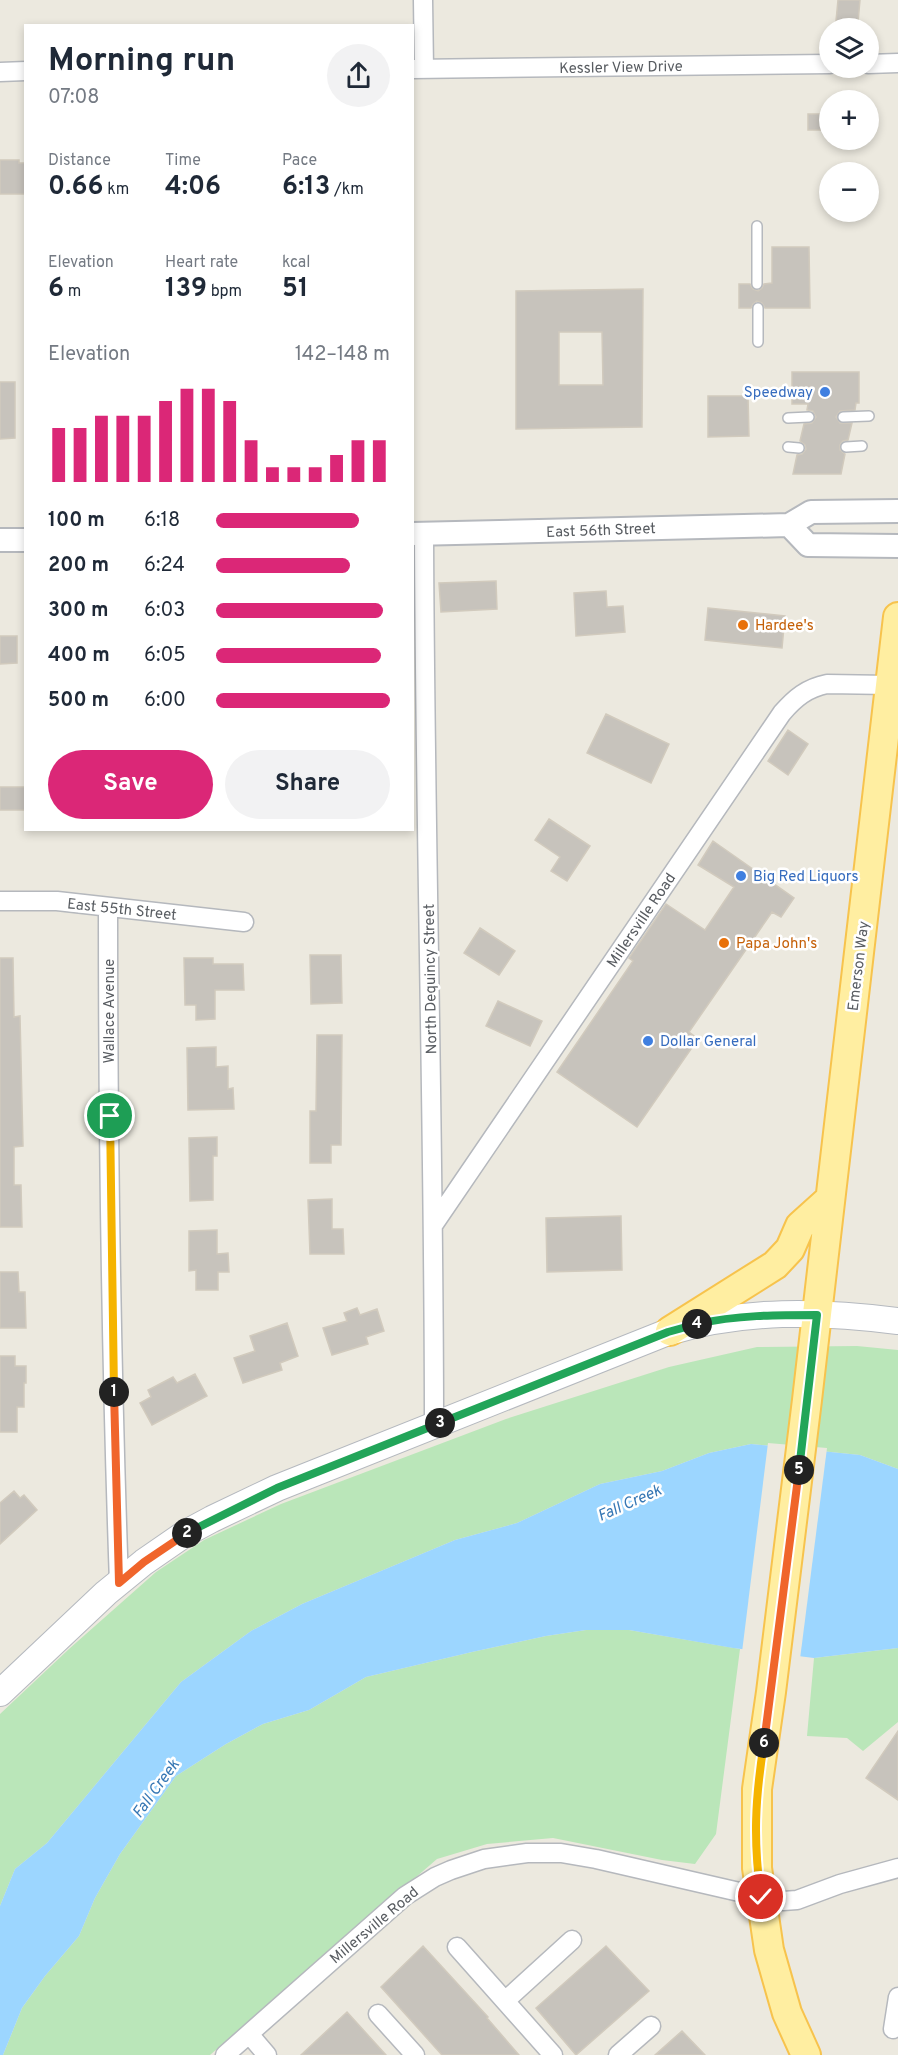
<!DOCTYPE html>
<html lang="en">
<head>
<meta charset="utf-8">
<style>
	body { margin:0; font-family:Overpass,sans-serif; background:#f2f2f3; color:#1f2937; height:100vh; display:flex; flex-direction:column; font-size:22px; white-space:nowrap }
	* { box-sizing:border-box; margin:0 }
	p { font-size:20px; color:#747a83 }
	.icon { flex:none; width:33px; height:33px; fill:none; stroke:currentColor; stroke-width:2; stroke-linecap:round; stroke-linejoin:round }
	.map { position:relative; flex:1; overflow:hidden }
	.sheet { position:absolute; left:24px; top:24px; width:390px; height:807px; display:flex; flex-direction:column; background:#fff; border-radius:0px; box-shadow:0 3px 9px #0003 }
	.sheet>* { flex:none }
	.tools { position:absolute; left:819px; top:18px; display:grid; gap:12px }
	.tools a { display:grid; place-items:center; width:60px; height:60px; border-radius:50%; background:#fff; box-shadow:0 3px 9px #0003; font-size:30px }
	.pin { position:absolute; display:grid; place-items:center; width:51px; height:51px; color:#fff; margin:-26px; border:3px solid #fff; border-radius:50%; box-shadow:0 2px 6px #0007 }
	.km { position:absolute; width:30px; height:30px; margin:-15px; border-radius:50%; background:#222; color:#fff; font-size:16px; line-height:30px; text-align:center }
	.round { display:grid; place-items:center; flex:none; width:63px; height:63px; border-radius:32px; background:#f2f2f3 }
	.headline { display:flex; align-items:center; justify-content:space-between; height:102px; padding:0 24px }
	h1 { font-size:33px; font-weight:700; line-height:45px }
	.figures { display:grid; grid-template-columns:repeat(3,1fr); gap:9px; height:102px; padding:6px 24px }
	.figures div { display:grid; align-content:center }
	.figures b { font-size:26px; font-weight:700 }
	.figures small { font-size:16px; font-weight:400 }
	.figures p { font-size:16px }
	.chart { height:168px; padding:12px 24px }
	.chart p { display:flex; justify-content:space-between }
	.chart svg { width:100%; height:108px; margin-top:6px; stroke:#db2777; stroke-width:6 }
	.primary-button { display:flex; gap:12px; margin-top:auto; padding:12px 24px }
	.primary-button a { flex:1; height:69px; border-radius:36px; background:#db2777; color:#fff; font-size:24px; font-weight:700; line-height:69px; text-align:center }
	.primary-button a+a { background:#f2f2f3; color:#1f2937 }
	ul { padding:0 24px; list-style:none; font-size:20px }
	li { display:grid; grid-template-columns:96px 72px 1fr; align-items:center; height:45px }
	li i { height:15px; border-radius:8px; background:#db2777 }
	.map>svg:first-child { display:block }
</style>
</head>
<body>
<div class="map">
<svg width="898" height="2055" viewBox="0 0 898 2055">
	<rect width="100%" height="100%" fill="#ece9df"/>
	<path fill="#bae6b9" d="M 857,1346 L 898,1350 L 898,1469 L 860,1455 L 751,1444 L 709,1453 L 662,1471 L 600,1484 L 517,1523 L 455,1540 L 302,1604 L 251,1631 L 181,1682 L 47,1843 L 15,1869 L 0,1906 L 0,1714 L 69,1649 L 156,1572 L 204,1540 L 281,1504 L 506,1419 L 669,1367 L 757,1347 Z
		M 586,1630 L 629,1630 L 740,1649 L 716,1834 L 695,1864 L 662,1860 L 553,1838 L 487,1844 L 437,1859 L 210,2055 L 3,2055 L 22,2008 L 45,1976 L 79,1936 L 95,1898 L 120,1854 L 176,1776 L 226,1744 L 263,1724 L 309,1710 L 366,1677 L 472,1652 L 546,1636 Z
		M 898,1648 L 898,1722 L 863,1751 L 847,1738 L 807,1736 L 814,1658 Z"/>
	<path fill="#9cd6ff" d="M 751,1444 L 860,1455 L 898,1469 L 898,1648 L 814,1658 L 733,1648 L 629,1630 L 586,1630 L 546,1636 L 472,1652 L 366,1677 L 309,1710 L 263,1724 L 226,1744 L 176,1776 L 120,1854 L 95,1898 L 79,1936 L 45,1976 L 22,2008 L 3,2055 L 0,2055 L 0,1906 L 15,1869 L 47,1843 L 181,1682 L 251,1631 L 302,1604 L 455,1540 L 517,1523 L 600,1484 L 662,1471 L 709,1453 Z"/>
	<path fill="#ece9df" d="M 768,1443 L 827,1448 L 800,1659 L 742,1652 Z"/>
	<path fill="#c7c3bc" stroke="#d1cabd" stroke-width="1.5" fill-rule="evenodd" d="M 838,0 L 860,0 L 858,22 L 836,21 Z
		M 808,114 L 830,114 L 830,130 L 808,130 Z
		M 0,160 L 19,160 L 19,163 L 26,163 L 26,194 L 0,194 Z
		M 772,247 L 809,247 L 810,308 L 765,308 L 762,303 L 757,301 L 753,304 L 751,308 L 739,308 L 739,284 L 750,284 L 753,289 L 758,291 L 762,288 L 764,284 L 772,283 Z
		M 643,289 L 642,427 L 516,429 L 516,291 ZM 559,332 L 602,332 L 603,385 L 559,385 Z
		M 792,372 L 859,372 L 859,403 L 856,403 L 855,410 L 840,411 L 836,417 L 840,423 L 852,423 L 848,440 L 843,441 L 840,445 L 840,450 L 845,454 L 841,474 L 793,474 L 797,455 L 802,454 L 806,449 L 805,445 L 800,441 L 804,424 L 812,423 L 816,417 L 813,411 L 807,410 L 808,404 L 792,404 Z
		M 0,382 L 15,382 L 15,438 L 0,439 Z
		M 708,396 L 748,396 L 749,436 L 708,437 Z
		M 496,581 L 497,609 L 441,612 L 439,583 Z
		M 606,591 L 607,607 L 623,606 L 625,632 L 576,636 L 574,593 Z
		M 708,608 L 785,616 L 782,648 L 705,640 Z
		M 0,636 L 17,636 L 17,663 L 0,664 Z
		M 606,714 L 669,744 L 651,783 L 587,753 Z
		M 788,730 L 808,744 L 788,775 L 768,761 Z
		M 0,787 L 26,787 L 26,810 L 0,810 Z
		M 549,819 L 590,846 L 567,881 L 551,871 L 560,857 L 535,840 Z
		M 713,841 L 794,898 L 781,917 L 772,912 L 689,1032 L 698,1039 L 637,1127 L 557,1072 L 633,961 L 629,958 L 666,904 L 705,930 L 734,887 L 698,865 Z
		M 480,928 L 515,951 L 499,975 L 464,953 Z
		M 310,955 L 341,955 L 342,1003 L 311,1004 Z
		M 0,958 L 13,958 L 14,1017 L 20,1016 L 23,1146 L 14,1147 L 14,1185 L 21,1185 L 22,1227 L 0,1227 Z
		M 184,958 L 213,958 L 213,964 L 243,964 L 244,990 L 215,990 L 215,1019 L 196,1020 L 196,1005 L 185,1005 Z
		M 498,1001 L 542,1021 L 530,1046 L 486,1026 Z
		M 317,1035 L 342,1035 L 341,1145 L 331,1145 L 331,1163 L 310,1163 L 310,1111 L 316,1111 Z
		M 216,1047 L 216,1067 L 228,1066 L 228,1089 L 233,1088 L 234,1109 L 188,1110 L 187,1048 Z
		M 217,1137 L 217,1156 L 213,1156 L 213,1200 L 190,1201 L 189,1138 Z
		M 332,1199 L 332,1229 L 343,1229 L 344,1254 L 310,1254 L 308,1200 Z
		M 621,1216 L 622,1270 L 547,1272 L 546,1218 Z
		M 217,1230 L 217,1254 L 228,1253 L 229,1272 L 218,1272 L 218,1290 L 196,1290 L 196,1270 L 189,1271 L 189,1231 Z
		M 0,1272 L 18,1272 L 19,1292 L 25,1292 L 26,1328 L 0,1328 Z
		M 357,1308 L 360,1315 L 377,1309 L 384,1331 L 366,1337 L 368,1344 L 332,1355 L 323,1328 L 347,1321 L 344,1313 Z
		M 287,1323 L 298,1356 L 280,1363 L 282,1370 L 243,1383 L 234,1358 L 255,1351 L 250,1336 Z
		M 0,1356 L 15,1356 L 15,1366 L 26,1366 L 26,1383 L 24,1383 L 24,1407 L 17,1407 L 17,1432 L 0,1432 Z
		M 195,1374 L 207,1396 L 152,1425 L 140,1403 L 151,1397 L 148,1390 L 173,1377 L 177,1383 Z
		M 14,1491 L 20,1498 L 24,1495 L 37,1510 L 0,1544 L 0,1503 Z
		M 898,1731 L 898,1800 L 866,1778 Z
		M 423,1946 L 488,2017 L 487,2018 L 519,2055 L 442,2055 L 381,1987 Z
		M 606,1946 L 649,1991 L 576,2055 L 536,2008 Z
		M 347,2012 L 386,2055 L 301,2055 Z
		M 682,2031 L 705,2055 L 655,2055 Z"/>
	<g fill="none" stroke-linecap="round" stroke-linejoin="round">
		<defs>
			<path id="service" d="M 757,226 L 757,284
				M 758,308 L 758,342
				M 843,417 L 869,416
				M 788,418 L 809,417
				M 788,447 L 799,448
				M 846,447 L 862,446"/>
			<path id="minor" d="M 423,0 L 424,69
				M 868,64 L 898,63
				M 412,69 L 830,64
				M 0,72 L 26,71
				M 424,534 C 425,831 434,1128 434,1425
				M 0,901 L 57,901 L 244,922
				M 108,908 C 108,1133 111,1358 119,1583
				M 434,1224 L 782,713 C 795,698 807,688 827,684 L 890,685
				M 457,1947 L 553,2055
				M 505,2001 L 572,1940
				M 378,2014 L 415,2055
				M 893,2029 L 898,1997
				M 249,2034 L 267,2055
				M 225,2055 L 405,1896 L 435,1877 L 451,1870 L 484,1859 L 527,1853 L 561,1853 L 596,1859 L 761,1897 L 783,1901 L 797,1900 L 840,1884 L 898,1868
				M 618,2055 L 651,2026"/>
			<path id="tertiary" d="M 789,525 L 808,545 L 898,546
				M 412,534 L 789,525 L 811,512 L 898,511
				M 0,540 L 26,540"/>
			<path id="secondary" d="M 0,1693 L 106,1593 L 144,1562 L 186,1533 L 212,1519 L 277,1488 L 668,1332 C 743,1309 821,1311 898,1321"/>
			<path id="primary" d="M 670,1331 L 775,1265 L 790,1249 L 800,1226 L 830,1199
				M 806,2055 L 787,2013 L 769,1950 L 757,1868 L 757,1789 L 771,1692 L 807,1400 L 898,617"/>
		</defs>
		<use href="#service" stroke="#b5b8bd" stroke-width="12"/>
		<use href="#minor" stroke="#b5b8bd" stroke-width="21"/>
		<use href="#tertiary" stroke="#b5b8bd" stroke-width="26"/>
		<use href="#secondary" stroke="#b5b9bf" stroke-width="28"/>
		<use href="#primary" stroke="#f7c34d" stroke-width="32"/>
		<use href="#service" stroke="#fff" stroke-width="9"/>
		<use href="#minor" stroke="#fff" stroke-width="18"/>
		<use href="#tertiary" stroke="#fff" stroke-width="22"/>
		<use href="#secondary" stroke="#fff" stroke-width="26"/>
		<use href="#primary" stroke="#ffeea1" stroke-width="28"/>
	</g>
	<g fill="none" stroke-linecap="round" stroke-linejoin="round">
		<defs>
			<path id="split-1" d="M 110,1116 L 114,1392"/>
			<path id="split-2" d="M 114,1392 L 119,1583 L 144,1562 L 187,1533"/>
			<path id="split-3" d="M 187,1533 L 277,1488 L 440,1423"/>
			<path id="split-4" d="M 440,1423 L 668,1332 L 697,1324"/>
			<path id="split-5" d="M 697,1324 C 737,1315 776,1315 817,1315 L 799,1470"/>
			<path id="split-6" d="M 764,1743 L 799,1470"/>
			<path id="split-7" d="M 761,1897 C 753,1841 755,1799 764,1743"/>
		</defs>
		<use href="#split-1" stroke="#fff" stroke-width="12"/>
		<use href="#split-2" stroke="#fff" stroke-width="12"/>
		<use href="#split-3" stroke="#fff" stroke-width="12"/>
		<use href="#split-4" stroke="#fff" stroke-width="12"/>
		<use href="#split-5" stroke="#fff" stroke-width="12"/>
		<use href="#split-6" stroke="#fff" stroke-width="12"/>
		<use href="#split-7" stroke="#fff" stroke-width="12"/>
		<use href="#split-1" stroke="#f5b400" stroke-width="8"/>
		<use href="#split-2" stroke="#f0652b" stroke-width="8"/>
		<use href="#split-3" stroke="#22a559" stroke-width="8"/>
		<use href="#split-4" stroke="#22a559" stroke-width="8"/>
		<use href="#split-5" stroke="#22a559" stroke-width="8"/>
		<use href="#split-6" stroke="#f0652b" stroke-width="8"/>
		<use href="#split-7" stroke="#f5b400" stroke-width="8"/>
	</g>
	<g fill="#3f7fe0" stroke="#fff" stroke-width="2">
		<circle cx="825" cy="392" r="6"/>
		<circle cx="741" cy="876" r="6"/>
		<circle cx="648" cy="1041" r="6"/>
	</g>
	<g fill="#e8710a" stroke="#fff" stroke-width="2">
		<circle cx="743" cy="625" r="6"/>
		<circle cx="724" cy="943" r="6"/>
	</g>
	<g text-anchor="middle" stroke-width="5" stroke-linejoin="round" paint-order="stroke">
		<g font-size="15" fill="#585c61" stroke="#fff">
			<text transform="translate(621 67) rotate(-1)" y="5">Kessler View Drive</text>
			<text transform="translate(601 530) rotate(-2)" y="5">East 56th Street</text>
			<text transform="translate(122 909) rotate(6)" y="5">East 55th Street</text>
			<text transform="translate(641 920) rotate(-56)" y="5">Millersville Road</text>
			<text transform="translate(858 966) rotate(-83)" y="5">Emerson Way</text>
			<text transform="translate(430 979) rotate(-91)" y="5">North Dequincy Street</text>
			<text transform="translate(109 1011) rotate(-90)" y="5">Wallace Avenue</text>
			<text transform="translate(374 1925) rotate(-40)" y="5">Millersville Road</text>
		</g>
		<g font-size="15" fill="#366cbe" stroke="#fff" text-anchor="start">
			<text x="813" y="397" text-anchor="end">Speedway</text>
			<text x="753" y="881">Big Red Liquors</text>
			<text x="660" y="1046">Dollar General</text>
		</g>
		<g font-size="15" fill="#c56008" stroke="#fff" text-anchor="start">
			<text x="755" y="630">Hardee's</text>
			<text x="736" y="948">Papa John's</text>
		</g>
		<g font-size="16" font-style="italic" fill="#3677b4" stroke="#fff">
			<text transform="translate(629 1502) rotate(-24)" y="6">Fall Creek</text>
			<text transform="translate(155 1788) rotate(-54)" y="6">Fall Creek</text>
		</g>
	</g>
</svg>
<div class="tools">
<a><svg class="icon" aria-label="layers" viewBox="0 0 24 24"><path d="M12 4l9 5-9 5-9-5zM3 14l9 5 9-5"/></svg></a>
<a>+</a>
<a>−</a>
</div>
<div class="pin" style="left:110px;top:1116px;background:#1e9e55"><svg class="icon" aria-label="arrive" viewBox="0 0 24 24"><path d="M6 21V4h12l-3 4 3 4H6"/></svg></div>
<div class="pin" style="left:761px;top:1897px;background:#d93025"><svg class="icon" aria-label="check" viewBox="0 0 24 24"><path d="M5 12l5 5 9-10"/></svg></div>
<b class="km" style="left:114px;top:1392px">1</b>
<b class="km" style="left:187px;top:1533px">2</b>
<b class="km" style="left:440px;top:1423px">3</b>
<b class="km" style="left:697px;top:1324px">4</b>
<b class="km" style="left:799px;top:1470px">5</b>
<b class="km" style="left:764px;top:1743px">6</b>
<section class="sheet">
<div class="headline"><div><h1>Morning run</h1><p>07:08</p></div><a class="round"><svg class="icon" aria-label="share" viewBox="0 0 24 24"><path d="M12 15V3M7 8l5-5 5 5M5 13v7h14v-7"/></svg></a></div>
<div class="figures">
<div><p>Distance</p><b>0.66<small> km</small></b></div>
<div><p>Time</p><b>4:06</b></div>
<div><p>Pace</p><b>6:13<small> /km</small></b></div>
</div>
<div class="figures">
<div><p>Elevation</p><b>6<small> m</small></b></div>
<div><p>Heart rate</p><b>139<small> bpm</small></b></div>
<div><p>kcal</p><b>51</b></div>
</div>
<div class="chart"><p><span>Elevation</span>142–148 m</p>
<svg viewBox="0 0 160 44" preserveAspectRatio="none"><path d="M5 44V22M15 44V22M25 44V17M35 44V17M45 44V17M55 44V11M65 44V6M75 44V6M85 44V11M95 44V27M105 44V38M115 44V38M125 44V38M135 44V33M145 44V27M155 44V27"/></svg>
</div>
<ul>
<li><b>100 m</b>6:18<i style="width:82%"></i></li>
<li><b>200 m</b>6:24<i style="width:77%"></i></li>
<li><b>300 m</b>6:03<i style="width:96%"></i></li>
<li><b>400 m</b>6:05<i style="width:95%"></i></li>
<li><b>500 m</b>6:00<i style="width:100%"></i></li>
</ul>
<div class="primary-button"><a>Save</a><a>Share</a></div>
</section>
</div>
</body>
</html>
